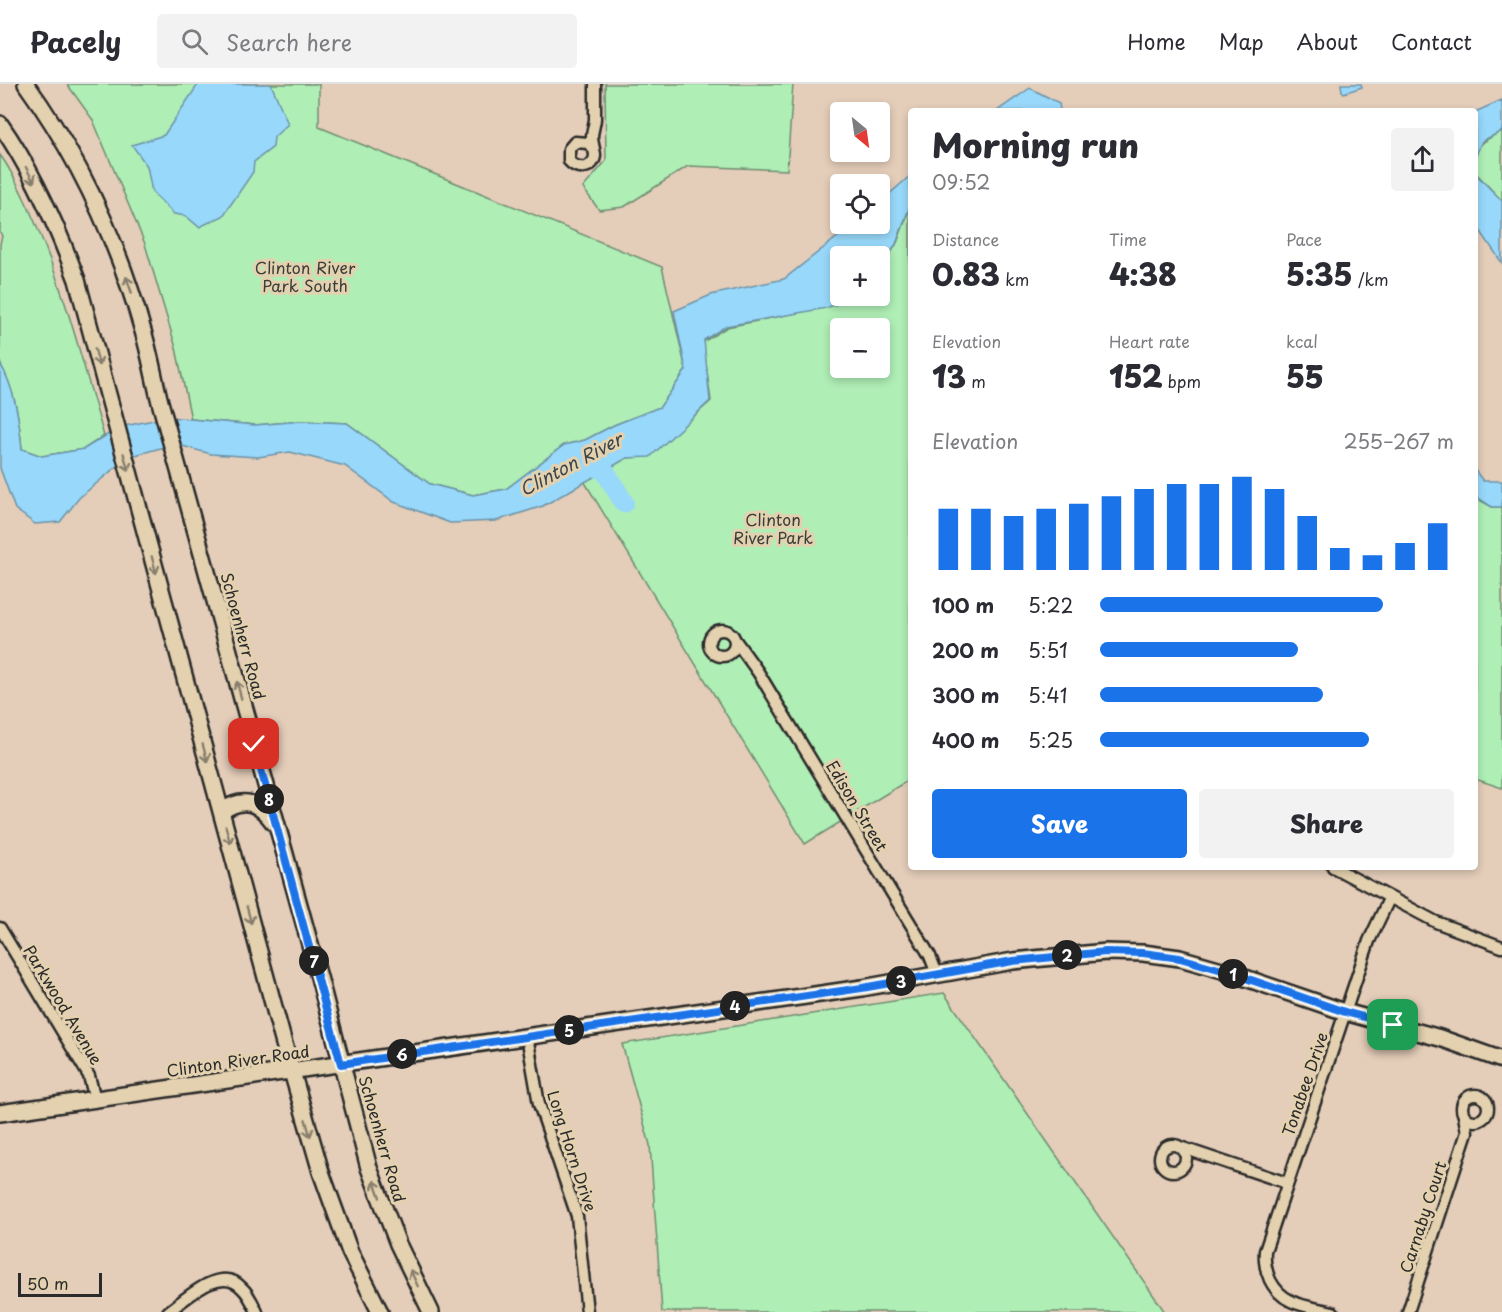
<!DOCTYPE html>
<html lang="en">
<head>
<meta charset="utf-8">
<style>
	body { margin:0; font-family:"Playpen Sans",sans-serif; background:#f2f2f3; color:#2b2b33; height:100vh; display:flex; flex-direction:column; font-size:22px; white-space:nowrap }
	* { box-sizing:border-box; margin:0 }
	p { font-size:20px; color:#7c7c81 }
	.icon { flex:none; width:33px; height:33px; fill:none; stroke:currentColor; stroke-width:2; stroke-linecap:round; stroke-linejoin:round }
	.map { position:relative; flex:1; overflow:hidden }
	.side { position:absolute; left:908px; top:24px; width:570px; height:762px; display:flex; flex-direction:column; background:#fff; border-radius:6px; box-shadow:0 3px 9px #0003 }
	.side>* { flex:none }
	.needle { width:39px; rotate:151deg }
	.buttons { position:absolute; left:830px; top:18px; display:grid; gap:12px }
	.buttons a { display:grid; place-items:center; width:60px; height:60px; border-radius:6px; background:#fff; box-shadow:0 3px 9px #0003; font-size:30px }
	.scale { position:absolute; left:18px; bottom:15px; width:84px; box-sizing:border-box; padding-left:6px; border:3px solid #2b2b2b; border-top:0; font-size:16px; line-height:21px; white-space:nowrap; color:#2b2b2b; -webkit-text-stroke:4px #e3d1af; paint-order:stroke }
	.pin { position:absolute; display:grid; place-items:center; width:51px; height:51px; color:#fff; margin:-26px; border-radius:12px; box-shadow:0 3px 9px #0006 }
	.km { position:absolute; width:30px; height:30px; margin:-15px; border-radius:50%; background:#222; color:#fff; font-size:16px; line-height:30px; text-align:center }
	.round { display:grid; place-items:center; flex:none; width:63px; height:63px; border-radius:6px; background:#f2f2f3 }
	.head { display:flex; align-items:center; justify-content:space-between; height:102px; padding:0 24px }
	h1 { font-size:33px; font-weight:800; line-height:45px }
	.stats { display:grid; grid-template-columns:repeat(3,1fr); gap:9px; height:102px; padding:6px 24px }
	.stats div { display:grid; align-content:center }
	.stats b { font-size:30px; font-weight:800 }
	.stats small { font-size:16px; font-weight:400 }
	.stats p { font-size:16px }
	.chart { height:168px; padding:12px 24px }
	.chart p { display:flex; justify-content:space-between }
	.chart svg { width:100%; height:108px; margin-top:6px; stroke:#1a73e8; stroke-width:6 }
	.primary-button { display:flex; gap:12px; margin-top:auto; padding:12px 24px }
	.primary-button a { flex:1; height:69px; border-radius:6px; background:#1a73e8; color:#fff; font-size:24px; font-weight:800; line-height:69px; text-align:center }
	.primary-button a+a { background:#f2f2f3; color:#2b2b33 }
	ul { padding:0 24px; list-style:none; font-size:20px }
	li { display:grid; grid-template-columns:96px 72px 1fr; align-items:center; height:45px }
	li i { height:15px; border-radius:8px; background:#1a73e8 }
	header { display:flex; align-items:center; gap:36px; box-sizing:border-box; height:84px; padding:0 30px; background:#fff; border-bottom:2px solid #e1e1e2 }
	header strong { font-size:28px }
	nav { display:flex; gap:33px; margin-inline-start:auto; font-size:21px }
	.search { width:420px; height:54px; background:#f2f2f3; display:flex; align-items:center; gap:15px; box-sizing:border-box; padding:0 21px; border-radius:6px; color:#7c7c81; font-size:22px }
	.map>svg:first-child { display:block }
</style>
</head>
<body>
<header>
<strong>Pacely</strong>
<div class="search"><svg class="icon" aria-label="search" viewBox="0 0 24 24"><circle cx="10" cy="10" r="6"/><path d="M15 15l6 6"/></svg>Search here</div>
<nav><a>Home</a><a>Map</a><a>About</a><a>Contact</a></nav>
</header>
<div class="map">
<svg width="1502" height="1228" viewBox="0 0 1502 1228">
	<rect width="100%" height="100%" fill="#e4cdb9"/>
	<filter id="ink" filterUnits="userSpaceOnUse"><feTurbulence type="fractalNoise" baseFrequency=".0167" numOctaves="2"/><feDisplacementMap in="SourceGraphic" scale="12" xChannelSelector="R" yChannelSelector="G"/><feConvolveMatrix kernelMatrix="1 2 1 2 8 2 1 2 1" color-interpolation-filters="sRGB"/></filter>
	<g filter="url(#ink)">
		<path fill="#afeeb5" stroke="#6d8c70" stroke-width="1.5" fill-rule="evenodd" d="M 67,0 L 319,0 L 319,43 L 662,183 L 686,286 L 660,323 L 614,341 L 585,356 L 564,361 L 506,405 L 473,411 L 430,400 L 347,339 L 302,337 L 255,341 L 191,335 L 176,264 L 145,160 L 93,36 Z
			M 605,0 L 793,0 L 787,86 L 688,82 L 624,123 L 599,126 L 583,104 L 606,77 Z
			M 1502,47 L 1502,117 L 1475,88 C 1474,62 1480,58 1502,47 Z
			M 0,71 C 13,88 21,108 30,127 C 63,200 82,276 104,352 L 84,365 L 42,372 L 22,365 C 19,334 15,306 0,279 L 0,160 L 2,152 L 0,148 Z
			M 910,124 L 910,695 L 805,760 L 584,397 L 627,374 L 650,371 L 711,317 L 703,258 L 727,243 L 826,223 L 860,212 L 879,212 L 879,189 L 897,159 ZM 840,244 L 879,244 L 879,284 L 840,284 Z
			M 1474,413 L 1492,423 L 1502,423 L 1502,704 L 1475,695 Z
			M 944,909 L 1165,1228 L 662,1228 L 650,1061 L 622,960 Z"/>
		<path fill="#98d8fa" stroke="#6c93a7" stroke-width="1.5" d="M 200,0 L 271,0 L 288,40 L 274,53 L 273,63 L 254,78 L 253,88 L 223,132 L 199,143 L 186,132 L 174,130 L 152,108 L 147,82 L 132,61 L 164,51 L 197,2 Z
			M 1341,0 L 1361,0 L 1362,3 L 1344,9 L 1342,7 Z
			M 1030,4 L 1059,19 L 1060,27 L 997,27 Z
			M 1502,16 L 1502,47 L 1482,57 L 1475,74 L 1475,28 Z
			M 1474,88 L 1502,117 L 1502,179 L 1475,139 Z
			M 910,92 L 910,122 L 896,160 L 879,189 L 879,172 L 840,172 L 840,212 L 860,212 L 826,224 L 726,242 L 704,256 L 710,317 L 650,373 L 627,374 L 543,422 L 496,437 L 450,439 L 394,418 L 345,382 L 290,368 L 258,373 L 211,370 L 175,360 L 128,373 L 79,414 L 60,438 L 35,440 L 15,425 L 0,384 L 0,279 C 15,306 19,334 22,365 L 42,372 L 84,365 L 120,343 L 168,333 L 255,341 L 302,337 L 347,339 L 430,400 L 473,411 L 506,405 L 564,361 L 585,356 L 614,341 L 660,323 L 686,286 L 674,227 L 711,211 L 784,195 L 854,140 L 879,140 L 879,119 Z
			M 1474,385 L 1483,397 L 1502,397 L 1502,423 L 1492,423 L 1475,412 Z"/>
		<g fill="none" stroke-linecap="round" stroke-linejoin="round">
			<path stroke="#98d8fa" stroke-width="20" d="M 582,376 L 605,387 L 624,419"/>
			<defs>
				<path id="street" d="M 594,66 L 588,59 L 575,58 L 569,65 L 569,77 C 577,86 593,86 595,72 C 595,66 592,59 592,53 C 592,47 595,40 595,34 C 595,23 595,11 595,0
					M709 559a13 13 0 1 1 26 0a13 13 0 1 1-26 0Z
					M 735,556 L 758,588 L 930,872 L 937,890
					M 1333,783 L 1436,838 L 1502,863
					M 0,844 L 89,992 L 95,1015
					M 527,952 L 539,1020 L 577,1132 L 587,1228
					M1462 1024a13 13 0 1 1 26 0a13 13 0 1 1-26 0Z
					M1160 1074a13 13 0 1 1 26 0a13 13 0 1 1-26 0Z
					M 1183,1064 L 1287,1099
					M 168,1228 C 186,1215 221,1180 242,1204 C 249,1210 253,1220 257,1228
					M 1333,1228 C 1307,1222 1283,1222 1270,1196 C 1266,1187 1264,1178 1265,1167 L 1369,857 L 1389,815
					M 1408,1228 L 1467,1048 L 1464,1032"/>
				<path id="secondary" d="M 26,0 C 80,75 118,158 143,247 C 150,270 154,295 160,318 L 319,893 L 369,1084 L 398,1160 L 431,1228
					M 0,40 C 33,87 57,142 77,196 L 284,960 L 321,1088 L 350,1168 L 380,1228
					M 222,727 C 244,712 259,718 274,739
					M 0,1029 L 862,904 L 1013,877 L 1106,868 L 1143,869 L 1180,874 L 1222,886 L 1345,928 L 1440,954 L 1502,976"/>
			</defs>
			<use href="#street" stroke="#2b2b2b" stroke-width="15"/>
			<use href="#secondary" stroke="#2b2b2b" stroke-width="20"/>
			<use href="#street" stroke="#e3d1af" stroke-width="10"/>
			<use href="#secondary" stroke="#e3d1af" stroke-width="15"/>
		</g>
		<defs><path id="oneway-shaft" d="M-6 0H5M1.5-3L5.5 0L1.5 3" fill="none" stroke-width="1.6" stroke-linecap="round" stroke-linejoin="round" transform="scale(1.5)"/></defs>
		<g stroke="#877e6d">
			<use href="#oneway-shaft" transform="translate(30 91) rotate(62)"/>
			<use href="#oneway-shaft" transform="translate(129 201) rotate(-109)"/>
			<use href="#oneway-shaft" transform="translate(97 273) rotate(75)"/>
			<use href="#oneway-shaft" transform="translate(126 378) rotate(74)"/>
			<use href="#oneway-shaft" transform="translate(154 481) rotate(75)"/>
			<use href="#oneway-shaft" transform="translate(239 606) rotate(-105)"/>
			<use href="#oneway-shaft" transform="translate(205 669) rotate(75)"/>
			<use href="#oneway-shaft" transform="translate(228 751) rotate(75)"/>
			<use href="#oneway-shaft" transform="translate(249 831) rotate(75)"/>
			<use href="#oneway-shaft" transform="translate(308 1044) rotate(74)"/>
			<use href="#oneway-shaft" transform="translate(377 1105) rotate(-109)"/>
			<use href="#oneway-shaft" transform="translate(414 1194) rotate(-115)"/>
		</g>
	</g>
	<g fill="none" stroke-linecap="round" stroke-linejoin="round" filter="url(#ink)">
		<defs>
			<path id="route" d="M 254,660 L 341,980 L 862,904 L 1013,877 L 1106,868 L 1143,869 L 1180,874 L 1222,886 L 1345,928 L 1393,941"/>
		</defs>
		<use href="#route" stroke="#fff" stroke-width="12"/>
		<use href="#route" stroke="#1a73e8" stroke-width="8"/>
	</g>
	<g text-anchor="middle" stroke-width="6" stroke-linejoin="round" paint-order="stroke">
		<g font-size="16" fill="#383e39" stroke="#e3d1af">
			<text x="305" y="190">Clinton River<tspan x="305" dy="18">Park South</tspan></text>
			<text x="773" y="442">Clinton<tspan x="773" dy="18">River Park</tspan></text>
		</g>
		<g font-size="16" fill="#2b2b2b" stroke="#e3d1af">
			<text transform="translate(243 552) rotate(75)" y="6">Schoenherr Road</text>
			<text transform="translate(857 722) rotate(59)" y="6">Edison Street</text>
			<text transform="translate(63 921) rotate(59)" y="6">Parkwood Avenue</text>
			<text transform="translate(238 977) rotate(-8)" y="6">Clinton River Road</text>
			<text transform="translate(1305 1000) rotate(-71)" y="6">Tonabee Drive</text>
			<text transform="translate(382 1055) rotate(74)" y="6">Schoenherr Road</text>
			<text transform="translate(572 1067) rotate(72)" y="6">Long Horn Drive</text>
			<text transform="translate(1423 1133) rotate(-72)" y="6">Carnaby Court</text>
		</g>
		<g font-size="18" font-style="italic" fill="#3b454a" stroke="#e3d1af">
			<text transform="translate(571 381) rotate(-28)" y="6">Clinton River</text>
		</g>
	</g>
</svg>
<div class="buttons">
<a><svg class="needle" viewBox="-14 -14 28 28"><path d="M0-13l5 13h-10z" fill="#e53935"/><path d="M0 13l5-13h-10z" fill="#7c7c81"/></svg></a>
<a><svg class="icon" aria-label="locate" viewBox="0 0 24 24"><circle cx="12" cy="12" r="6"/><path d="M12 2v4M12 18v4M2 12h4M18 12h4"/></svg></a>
<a>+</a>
<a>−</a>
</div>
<div class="scale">50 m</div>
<div class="pin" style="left:1393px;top:941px;background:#1e9e55"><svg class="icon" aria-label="arrive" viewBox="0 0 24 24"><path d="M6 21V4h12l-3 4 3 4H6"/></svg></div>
<div class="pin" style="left:254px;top:660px;background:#d93025"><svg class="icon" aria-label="check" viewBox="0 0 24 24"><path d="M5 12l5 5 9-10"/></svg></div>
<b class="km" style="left:1233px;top:890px">1</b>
<b class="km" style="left:1067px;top:871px">2</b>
<b class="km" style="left:901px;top:897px">3</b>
<b class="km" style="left:735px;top:922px">4</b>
<b class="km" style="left:569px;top:946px">5</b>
<b class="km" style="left:402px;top:970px">6</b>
<b class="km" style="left:314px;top:877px">7</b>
<b class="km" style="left:269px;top:715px">8</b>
<section class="side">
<div class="head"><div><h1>Morning run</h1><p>09:52</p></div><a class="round"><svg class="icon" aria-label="share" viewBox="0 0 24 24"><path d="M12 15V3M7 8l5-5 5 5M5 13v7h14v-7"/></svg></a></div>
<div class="stats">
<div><p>Distance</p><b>0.83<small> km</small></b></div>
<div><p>Time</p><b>4:38</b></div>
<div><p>Pace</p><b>5:35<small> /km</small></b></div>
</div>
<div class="stats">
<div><p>Elevation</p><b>13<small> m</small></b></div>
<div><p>Heart rate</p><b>152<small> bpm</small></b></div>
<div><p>kcal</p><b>55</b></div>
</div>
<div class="chart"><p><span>Elevation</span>255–267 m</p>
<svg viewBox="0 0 160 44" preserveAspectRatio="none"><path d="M5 44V19M15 44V19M25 44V22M35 44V19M45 44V17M55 44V14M65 44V11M75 44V9M85 44V9M95 44V6M105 44V11M115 44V22M125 44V35M135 44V38M145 44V33M155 44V25"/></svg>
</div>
<ul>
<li><b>100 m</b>5:22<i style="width:80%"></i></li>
<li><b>200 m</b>5:51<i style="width:56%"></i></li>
<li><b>300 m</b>5:41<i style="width:63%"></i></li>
<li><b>400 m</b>5:25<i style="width:76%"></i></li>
</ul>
<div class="primary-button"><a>Save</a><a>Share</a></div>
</section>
</div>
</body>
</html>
